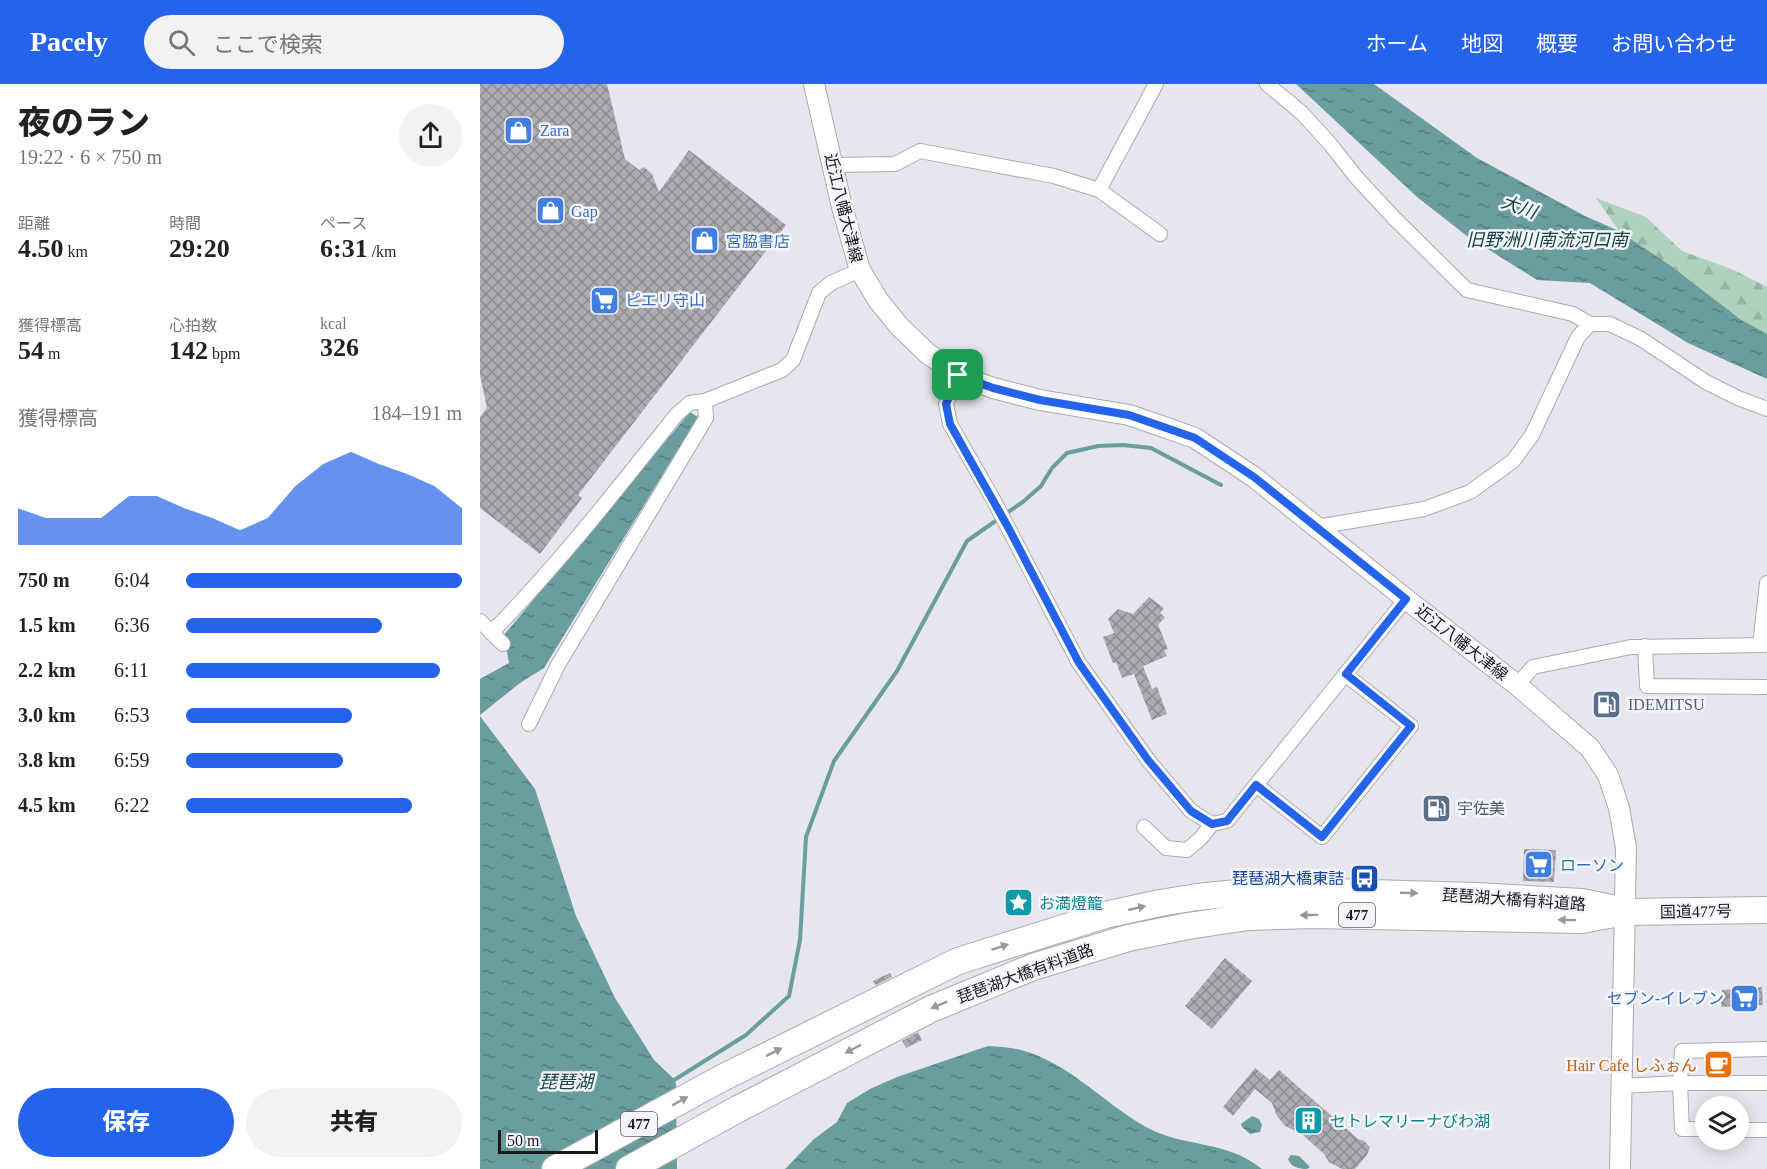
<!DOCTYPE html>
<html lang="ja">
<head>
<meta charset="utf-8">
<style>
	body { margin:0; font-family:"Times New Roman","Noto Sans JP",serif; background:#f2f2f2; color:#222; height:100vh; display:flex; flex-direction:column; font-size:22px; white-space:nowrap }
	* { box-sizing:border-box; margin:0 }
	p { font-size:20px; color:#767676 }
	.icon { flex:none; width:33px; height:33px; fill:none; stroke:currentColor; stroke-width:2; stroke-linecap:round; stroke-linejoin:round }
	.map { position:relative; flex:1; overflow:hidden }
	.sheet { display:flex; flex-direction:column; background:#fff; width:480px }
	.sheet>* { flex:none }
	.fabs { position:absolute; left:1215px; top:1012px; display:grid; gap:12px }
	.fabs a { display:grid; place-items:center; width:54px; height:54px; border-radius:50%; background:#fff; box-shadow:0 3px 15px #0003; font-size:30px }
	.scale { position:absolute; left:18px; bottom:15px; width:100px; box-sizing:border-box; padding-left:6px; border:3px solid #1a1a1c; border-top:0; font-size:16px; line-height:21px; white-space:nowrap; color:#1a1a1c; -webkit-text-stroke:4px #f4f4fb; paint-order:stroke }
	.pin { position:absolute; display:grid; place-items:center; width:51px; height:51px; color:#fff; margin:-26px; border-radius:12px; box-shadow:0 3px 9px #0006 }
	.round { display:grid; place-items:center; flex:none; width:63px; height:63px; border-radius:32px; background:#f2f2f2 }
	.summary { display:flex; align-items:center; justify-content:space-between; height:102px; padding:0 18px }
	h1 { font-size:33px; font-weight:800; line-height:45px }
	.stats { display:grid; grid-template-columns:repeat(3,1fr); gap:9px; height:102px; padding:6px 18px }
	.stats div { display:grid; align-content:center }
	.stats b { font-size:26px; font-weight:800 }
	.stats small { font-size:16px; font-weight:400 }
	.stats p { font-size:16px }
	.chart { height:168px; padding:12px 18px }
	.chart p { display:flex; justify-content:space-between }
	.chart svg { width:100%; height:108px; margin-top:6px; fill:#2563eb; opacity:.7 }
	.cta { display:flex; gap:12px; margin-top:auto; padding:12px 18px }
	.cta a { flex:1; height:69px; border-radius:36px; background:#2563eb; color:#fff; font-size:24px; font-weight:800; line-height:69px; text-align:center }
	.cta a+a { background:#f2f2f2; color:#222 }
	ul { padding:0 18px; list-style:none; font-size:20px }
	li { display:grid; grid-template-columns:96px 72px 1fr; align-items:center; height:45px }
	li i { height:15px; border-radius:8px; background:#2563eb }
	header { display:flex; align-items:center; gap:36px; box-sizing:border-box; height:84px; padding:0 30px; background:#2563eb; color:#fff }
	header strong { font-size:28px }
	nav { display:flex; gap:33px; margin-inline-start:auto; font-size:21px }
	.search { width:420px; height:54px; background:#f2f2f2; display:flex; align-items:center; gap:15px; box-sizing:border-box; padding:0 21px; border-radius:33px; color:#767676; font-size:22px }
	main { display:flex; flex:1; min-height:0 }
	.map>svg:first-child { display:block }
</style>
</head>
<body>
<header>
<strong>Pacely</strong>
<div class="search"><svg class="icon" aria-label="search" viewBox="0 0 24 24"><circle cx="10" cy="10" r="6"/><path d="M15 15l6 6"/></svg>ここで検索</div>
<nav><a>ホーム</a><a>地図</a><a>概要</a><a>お問い合わせ</a></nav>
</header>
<main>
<section class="sheet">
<div class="summary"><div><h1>夜のラン</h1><p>19:22 · 6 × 750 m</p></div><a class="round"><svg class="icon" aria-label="share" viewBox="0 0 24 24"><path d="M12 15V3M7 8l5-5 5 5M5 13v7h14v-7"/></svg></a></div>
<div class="stats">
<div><p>距離</p><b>4.50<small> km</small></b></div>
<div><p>時間</p><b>29:20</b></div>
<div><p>ペース</p><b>6:31<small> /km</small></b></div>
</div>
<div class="stats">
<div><p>獲得標高</p><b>54<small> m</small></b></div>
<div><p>心拍数</p><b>142<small> bpm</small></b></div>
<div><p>kcal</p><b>326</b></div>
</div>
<div class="chart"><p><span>獲得標高</span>184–191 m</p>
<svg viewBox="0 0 160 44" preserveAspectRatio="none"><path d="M0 44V29L10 33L20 33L30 33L40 24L50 24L60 29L70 33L80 38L90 33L100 20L110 11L120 6L130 11L140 15L150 20L160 29V44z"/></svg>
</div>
<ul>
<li><b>750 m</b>6:04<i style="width:100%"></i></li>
<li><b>1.5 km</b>6:36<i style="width:71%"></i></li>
<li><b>2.2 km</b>6:11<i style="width:92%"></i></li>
<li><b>3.0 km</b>6:53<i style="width:60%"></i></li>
<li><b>3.8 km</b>6:59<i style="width:57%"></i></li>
<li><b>4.5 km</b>6:22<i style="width:82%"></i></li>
</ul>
<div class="cta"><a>保存</a><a>共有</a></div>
</section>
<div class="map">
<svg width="1287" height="1085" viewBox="0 0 1287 1085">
	<defs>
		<pattern id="forest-firs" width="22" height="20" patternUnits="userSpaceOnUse" patternTransform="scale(1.5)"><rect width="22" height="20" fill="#afd2bc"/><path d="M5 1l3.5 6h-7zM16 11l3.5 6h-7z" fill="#96b4a1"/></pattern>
		<pattern id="water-ripples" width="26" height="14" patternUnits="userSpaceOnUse" patternTransform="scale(1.5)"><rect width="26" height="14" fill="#6a9d9d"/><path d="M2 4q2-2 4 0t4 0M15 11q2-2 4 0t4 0" fill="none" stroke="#567f7f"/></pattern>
		<pattern id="building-cross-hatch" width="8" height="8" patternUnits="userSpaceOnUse" patternTransform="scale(1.5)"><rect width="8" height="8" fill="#acabb2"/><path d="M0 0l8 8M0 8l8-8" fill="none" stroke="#8b8a90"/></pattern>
	</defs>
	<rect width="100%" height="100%" fill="#e7e6ee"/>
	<path fill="url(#forest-firs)" d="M 1116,114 L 1166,133 L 1202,167 L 1254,186 L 1287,203 L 1287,250 L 1255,232 L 1191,182 L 1139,147 Z"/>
	<path fill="url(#water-ripples)" d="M 816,0 L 894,0 L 997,74 L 1105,132 L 1139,147 L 1191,182 L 1260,235 L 1287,250 L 1287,295 L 1208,259 L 1110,199 L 1057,196 L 987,152 L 937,113 Z
		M 210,328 L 218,333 L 64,584 L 40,599 L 0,631 L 0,595 L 29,579 L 24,551 Z
		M 0,632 L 55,705 L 96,832 L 135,914 L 174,976 L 193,994 L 196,1000 L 197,1085 L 0,1085 Z
		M 508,962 C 519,963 530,963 541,966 C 590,979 623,1019 666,1043 C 703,1064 745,1055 782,1085 L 305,1085 L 334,1055 L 357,1038 L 367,1019 L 390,1005 L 417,993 Z
		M 772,1032 L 779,1035 L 782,1041 L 780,1048 L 770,1050 L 762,1043 L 761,1040 Z
		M 811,1071 L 819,1072 L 830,1083 L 827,1085 C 819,1085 811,1083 808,1075 Z"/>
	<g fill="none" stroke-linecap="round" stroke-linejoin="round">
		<path stroke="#6a9d9d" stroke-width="4" d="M 191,998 L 266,951 L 309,912 L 320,856 L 326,753 L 354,677 L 417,587 L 487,457 L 544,417 L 561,402 L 572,384 L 587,369 L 618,362 L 643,361 L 671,364 L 741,401"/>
	</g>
	<path fill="url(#building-cross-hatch)" d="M 0,0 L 127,0 L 145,75 L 159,86 L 164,83 L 172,90 L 179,108 L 209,66 L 306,141 L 98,411 L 102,414 L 60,470 L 0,424 L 0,333 L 7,324 L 0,291 Z
		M 669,513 L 684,524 L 680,529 L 685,533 L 678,541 L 688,565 L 684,566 L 687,572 L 663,582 L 672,605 L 677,603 L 687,630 L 672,636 L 654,590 L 642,594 L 636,578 L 633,579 L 623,553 L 634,549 L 628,535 L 638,525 L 653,530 Z
		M 1044,765 L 1076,766 L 1074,798 L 1043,797 Z
		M 745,874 L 772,897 L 732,945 L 705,922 Z
		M 410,889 L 412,893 L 396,901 L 393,897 Z
		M 1282,903 L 1283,921 L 1241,923 L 1242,906 Z
		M 438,948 L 442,956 L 426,964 L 422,957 Z
		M 775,984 L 790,996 L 799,986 L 878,1055 L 884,1057 L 890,1063 L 887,1071 L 875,1085 L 862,1085 L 849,1078 L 844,1070 L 822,1050 L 805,1042 L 797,1032 L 792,1019 L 775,1005 L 753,1032 L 743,1023 Z"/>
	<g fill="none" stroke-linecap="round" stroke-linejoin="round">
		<defs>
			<path id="street" d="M 787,0 L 822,29 L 851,61 L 876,93 L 915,135 L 987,206 L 1093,230 L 1110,240 L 1130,240 L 1161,255 L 1226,298 L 1258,314 L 1287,325
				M 353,81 L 415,80 L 440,67 L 574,92 L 619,106 L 680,150
				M 619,106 L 676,0
				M 478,291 L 466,320 L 470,340 L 513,415 L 599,579 L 668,676 L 711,727 L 732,740 L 747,737 L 926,515
				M 836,443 L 944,425 L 990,408 L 1033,377 L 1052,351 L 1098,253 L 1110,240
				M 0,537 L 23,560
				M 11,549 C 79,480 137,405 197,330 L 210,319 L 225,317 L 302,286 L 313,276 L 339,209 L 351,199 L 380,186
				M 1280,561 L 1287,499
				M 1165,562 L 1167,602 L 1287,603
				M 1037,601 L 1053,583 L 1151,563 L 1287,561
				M 49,640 L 78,581 L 226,334 L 225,317
				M 776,701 L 842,753 L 931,642 L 865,590
				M 664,743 L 686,764 L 707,766 L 721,754 L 732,740
				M 1142,1002 L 1200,999 L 1287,999
				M 1226,1045 L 1202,1045 L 1200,999 L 1202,967 L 1287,965
				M 1258,1046 L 1287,1046"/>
			<path id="secondary" d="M 334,0 L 361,119 L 380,186 L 398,216 L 419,242 L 447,269 L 478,291 L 513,304 L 560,316 L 649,331 L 684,343 L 715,354 L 774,393 L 926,515 L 1037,601 L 1110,664 L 1128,691 L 1139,724 L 1146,764 L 1140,1085"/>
			<path id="highway" d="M 75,1085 L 242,994 L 478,877 L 625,831 L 680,819 L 717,813 L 767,808 L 818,807 L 997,812 L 1102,818 L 1136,825
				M 149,1085 L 258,1025 L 451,925 L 553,883 L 648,854 L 708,842 L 768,833 L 833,831 L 1102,836 L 1145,828 L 1287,826"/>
		</defs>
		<use href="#street" stroke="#abaab1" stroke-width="16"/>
		<use href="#secondary" stroke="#abaab1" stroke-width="22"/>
		<use href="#highway" stroke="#abaab1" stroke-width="28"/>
		<use href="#street" stroke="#fff" stroke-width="14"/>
		<use href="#secondary" stroke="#fff" stroke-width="20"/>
		<use href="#highway" stroke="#fff" stroke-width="26"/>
	</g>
	<defs><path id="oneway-solid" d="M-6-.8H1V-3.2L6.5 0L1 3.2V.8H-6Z" transform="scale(1.5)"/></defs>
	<g fill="#989899">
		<use href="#oneway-solid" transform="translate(929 809) rotate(2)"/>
		<use href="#oneway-solid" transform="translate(657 824) rotate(-13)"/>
		<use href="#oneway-solid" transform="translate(829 831) rotate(179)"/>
		<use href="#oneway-solid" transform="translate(1087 836) rotate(-179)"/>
		<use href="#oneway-solid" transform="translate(520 863) rotate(-18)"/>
		<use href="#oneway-solid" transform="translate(459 921) rotate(157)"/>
		<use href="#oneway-solid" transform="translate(373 965) rotate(152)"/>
		<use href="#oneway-solid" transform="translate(294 968) rotate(-27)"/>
		<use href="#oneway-solid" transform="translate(200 1017) rotate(-29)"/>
	</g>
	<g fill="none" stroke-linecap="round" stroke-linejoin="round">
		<defs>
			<path id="route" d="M 478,291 L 513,304 L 560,316 L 649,331 L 715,354 L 774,393 L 926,515 L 866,590 L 931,642 L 842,753 L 776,701 L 747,737 L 732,740 L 711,727 L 668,676 L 599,579 L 529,445 L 470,340 L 466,320 Z"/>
		</defs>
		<use href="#route" stroke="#fff" stroke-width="12"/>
		<use href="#route" stroke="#2563eb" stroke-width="8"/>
	</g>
	<defs>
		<symbol id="shop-square" viewBox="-11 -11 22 22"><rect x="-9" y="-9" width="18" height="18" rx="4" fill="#3f7fe0" stroke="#f4f4fb"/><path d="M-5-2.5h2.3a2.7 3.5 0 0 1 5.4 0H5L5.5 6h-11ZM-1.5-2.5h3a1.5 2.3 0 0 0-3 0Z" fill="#fff"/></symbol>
		<symbol id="supermarket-square" viewBox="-11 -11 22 22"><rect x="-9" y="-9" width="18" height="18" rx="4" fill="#3f7fe0" stroke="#f4f4fb"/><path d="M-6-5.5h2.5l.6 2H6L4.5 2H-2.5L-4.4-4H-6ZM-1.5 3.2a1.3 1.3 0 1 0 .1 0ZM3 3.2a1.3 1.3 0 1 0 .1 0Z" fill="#fff"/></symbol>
		<symbol id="fuel-square" viewBox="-11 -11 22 22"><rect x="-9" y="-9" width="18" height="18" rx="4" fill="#5c6f8a" stroke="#f4f4fb"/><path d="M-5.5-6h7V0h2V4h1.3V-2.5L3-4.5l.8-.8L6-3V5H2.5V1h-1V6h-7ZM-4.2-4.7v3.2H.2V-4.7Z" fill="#fff"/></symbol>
		<symbol id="bus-square" viewBox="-11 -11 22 22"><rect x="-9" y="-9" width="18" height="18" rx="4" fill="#1a4fb4" stroke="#f4f4fb"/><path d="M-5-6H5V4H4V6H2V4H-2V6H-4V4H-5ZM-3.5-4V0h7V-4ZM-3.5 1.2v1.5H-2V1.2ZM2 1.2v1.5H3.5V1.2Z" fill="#fff"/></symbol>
		<symbol id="sight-square" viewBox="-11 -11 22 22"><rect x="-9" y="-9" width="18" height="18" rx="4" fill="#0f9aa8" stroke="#f4f4fb"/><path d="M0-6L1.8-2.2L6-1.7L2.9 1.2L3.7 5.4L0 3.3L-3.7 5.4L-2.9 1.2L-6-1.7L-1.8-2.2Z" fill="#fff"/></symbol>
		<symbol id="cafe-square" viewBox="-11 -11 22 22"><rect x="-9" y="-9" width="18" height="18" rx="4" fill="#e8710a" stroke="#f4f4fb"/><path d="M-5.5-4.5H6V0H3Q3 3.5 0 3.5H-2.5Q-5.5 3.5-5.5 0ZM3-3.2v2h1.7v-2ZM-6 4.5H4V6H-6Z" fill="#fff"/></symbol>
		<symbol id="building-square" viewBox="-11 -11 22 22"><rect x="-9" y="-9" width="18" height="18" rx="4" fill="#0f9aa8" stroke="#f4f4fb"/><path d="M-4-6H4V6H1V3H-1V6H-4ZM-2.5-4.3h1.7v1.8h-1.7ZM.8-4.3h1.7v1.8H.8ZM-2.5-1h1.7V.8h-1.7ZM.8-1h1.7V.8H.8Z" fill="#fff"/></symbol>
	</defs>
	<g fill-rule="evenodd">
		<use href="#shop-square" x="22" y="30" width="33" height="33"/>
		<use href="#shop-square" x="54" y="110" width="33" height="33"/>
		<use href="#shop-square" x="208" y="140" width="33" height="33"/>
		<use href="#supermarket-square" x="108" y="200" width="33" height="33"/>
		<use href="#fuel-square" x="1110" y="604" width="33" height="33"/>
		<use href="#fuel-square" x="940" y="708" width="33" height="33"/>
		<use href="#supermarket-square" x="1042" y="764" width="33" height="33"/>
		<use href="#bus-square" x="868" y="778" width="33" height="33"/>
		<use href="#sight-square" x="522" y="802" width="33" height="33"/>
		<use href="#supermarket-square" x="1248" y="898" width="33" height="33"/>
		<use href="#cafe-square" x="1222" y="964" width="33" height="33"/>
		<use href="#building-square" x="812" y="1020" width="33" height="33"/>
	</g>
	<g text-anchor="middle" stroke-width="5" stroke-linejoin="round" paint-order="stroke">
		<g fill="#f4f4fb" stroke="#5b5b5f" stroke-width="1.5">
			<rect x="859" y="819" width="36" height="24" rx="4.5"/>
			<rect x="141" y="1028" width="36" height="24" rx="4.5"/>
		</g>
		<g font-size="15" font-weight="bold" fill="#1a1a1c">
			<text x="877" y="836">477</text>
			<text x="159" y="1045">477</text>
		</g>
		<g font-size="16" fill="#366cbe" stroke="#f4f4fb" text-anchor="start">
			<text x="60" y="52">Zara</text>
			<text x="91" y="133">Gap</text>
			<text x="246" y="163">宮脇書店</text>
			<text x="145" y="222">ピエリ守山</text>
			<text x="1080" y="787">ローソン</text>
			<text x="1244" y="920" text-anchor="end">セブン-イレブン</text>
		</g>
		<g font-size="16" fill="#1a1a1c" stroke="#f4f4fb">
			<text transform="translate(364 124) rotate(76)" y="6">近江八幡大津線</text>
			<text transform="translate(982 558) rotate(38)" y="6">近江八幡大津線</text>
			<text transform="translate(1034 815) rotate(4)" y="6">琵琶湖大橋有料道路</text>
			<text transform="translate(1216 827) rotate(-1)" y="6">国道477号</text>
			<text transform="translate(545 889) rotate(-20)" y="6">琵琶湖大橋有料道路</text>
		</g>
		<g font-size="16" fill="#4e5e75" stroke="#f4f4fb" text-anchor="start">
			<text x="1148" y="626">IDEMITSU</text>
			<text x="977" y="730">宇佐美</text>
		</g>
		<g font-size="16" fill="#164399" stroke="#f4f4fb" text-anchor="end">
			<text x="864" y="800">琵琶湖大橋東詰</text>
		</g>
		<g font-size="16" fill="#0d838f" stroke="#f4f4fb" text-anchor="start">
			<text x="559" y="825">お満燈籠</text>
			<text x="850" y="1043">セトレマリーナびわ湖</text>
		</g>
		<g font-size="16" fill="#c56008" stroke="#f4f4fb" text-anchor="end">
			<text x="1217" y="987">Hair Cafe しふぉん</text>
		</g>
		<g font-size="18" font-style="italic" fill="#134343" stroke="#f4f4fb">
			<text transform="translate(1039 123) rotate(19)" y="6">大川</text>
			<text x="1067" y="162">旧野洲川南流河口南</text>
			<text x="86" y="1004">琵琶湖</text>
		</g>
	</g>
</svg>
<div class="fabs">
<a><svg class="icon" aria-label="layers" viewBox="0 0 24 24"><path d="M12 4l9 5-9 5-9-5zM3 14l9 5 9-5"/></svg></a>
</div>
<div class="scale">50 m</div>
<div class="pin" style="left:478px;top:291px;background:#1e9e55"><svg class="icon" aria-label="arrive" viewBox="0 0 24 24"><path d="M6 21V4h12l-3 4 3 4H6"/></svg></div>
</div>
</main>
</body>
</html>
